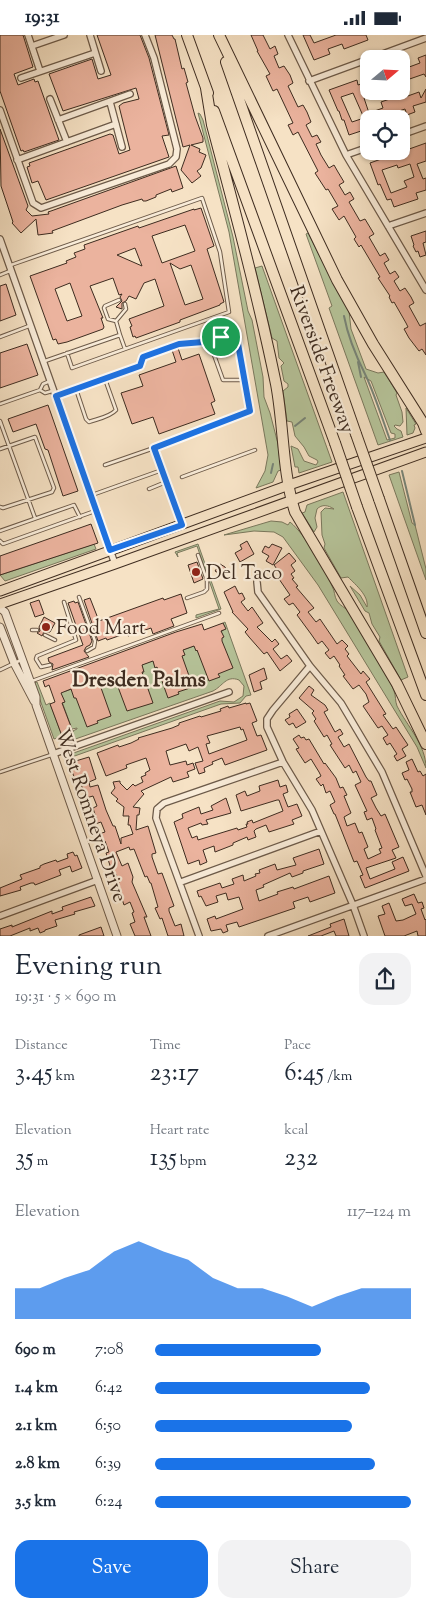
<!DOCTYPE html>
<html lang="en">
<head>
<meta charset="utf-8">
<style>
	body { margin:0; font-family:"Sorts Mill Goudy",serif; background:#f2f2f3; color:#1f2937; height:100vh; display:flex; flex-direction:column; font-size:19px; white-space:nowrap }
	* { box-sizing:border-box; margin:0 }
	p { font-size:16px; color:#747a83 }
	.icon { flex:none; width:28px; height:28px; fill:none; stroke:currentColor; stroke-width:2; stroke-linecap:round; stroke-linejoin:round }
	.map { position:relative; height:901px; overflow:hidden }
	.side { display:flex; flex-direction:column; background:#fff; flex:1 }
	.side>* { flex:none }
	.needle { width:32px; rotate:71deg }
	.tools { position:absolute; left:360px; top:15px; display:grid; gap:10px }
	.tools a { display:grid; place-items:center; width:50px; height:50px; border-radius:10px; background:#fff; box-shadow:0 1px 4px #0004; font-size:25px }
	.pin { position:absolute; display:grid; place-items:center; width:42px; height:42px; color:#fff; margin:-21px; border:2px solid #fff; border-radius:50%; box-shadow:0 1px 5px #0007 }
	.round { display:grid; place-items:center; flex:none; width:52px; height:52px; border-radius:15px; background:#f2f2f3 }
	.summary { display:flex; align-items:center; justify-content:space-between; height:85px; padding:0 15px }
	h1 { font-size:28px; font-weight:600; line-height:38px }
	.stats { display:grid; grid-template-columns:repeat(3,1fr); gap:8px; height:85px; padding:5px 15px }
	.stats div { display:grid; align-content:center }
	.stats b { font-size:25px; font-weight:600 }
	.stats small { font-size:14px; font-weight:400 }
	.stats p { font-size:14px }
	.chart { height:140px; padding:10px 15px }
	.chart p { display:flex; justify-content:space-between }
	.chart svg { width:100%; height:90px; margin-top:5px; fill:#1a73e8; opacity:.7 }
	.button { display:flex; gap:10px; margin-top:auto; padding:10px 15px }
	.button a { flex:1; height:58px; border-radius:15px; background:#1a73e8; color:#fff; font-size:20px; font-weight:600; line-height:58px; text-align:center }
	.button a+a { background:#f2f2f3; color:#1f2937 }
	ul { padding:0 15px; list-style:none; font-size:16px }
	li { display:grid; grid-template-columns:80px 60px 1fr; align-items:center; height:38px }
	li i { height:12px; border-radius:6px; background:#1a73e8 }
	.status { display:flex; justify-content:space-between; align-items:center; height:35px; padding:0 25px; background:#fff; direction:ltr }
	.status svg { height:14px; fill:currentColor }
	.map>svg:first-child { display:block }
</style>
</head>
<body>
<div class="status"><b>19:31</b><svg viewBox="0 0 49 12"><path d="M0 12V9h3v3zM5 12V6h3v6zM10 12V3h3v9zM15 12V0h3v12zM26 1h20v11H26zM47 4h2v5h-2z"/></svg></div>
<div class="map">
<svg width="426" height="901" viewBox="0 0 426 901">
	<rect width="100%" height="100%" fill="#f6e2c5"/>
	<filter id="stains"><feTurbulence type="fractalNoise" baseFrequency=".004" numOctaves="4"/><feColorMatrix values="0 0 0 0 .2 0 0 0 0 .09 0 0 0 0 .02 0 0 0 .5 -.17"/></filter>
	<radialGradient id="worn" r=".72"><stop offset=".6" stop-color="#630" stop-opacity="0"/><stop offset="1" stop-color="#630" stop-opacity=".3"/></radialGradient>
	<path fill="#b6c49a" stroke="#7a785d" fill-rule="evenodd" d="M 198,78 L 200,79 L 203,85 L 233,202 L 248,276 L 252,285 L 263,342 L 264,362 L 270,378 L 278,409 L 281,435 L 278,436 L 273,447 L 256,453 L 265,436 L 268,420 L 229,197 Z
		M 308,198 L 349,276 L 351,294 L 366,334 L 378,338 L 384,337 L 397,358 L 396,360 L 402,377 L 403,387 L 400,391 L 395,390 L 394,391 L 397,394 L 401,396 L 403,402 L 378,410 L 329,273 L 332,271 L 306,199 ZM 364,342 L 371,346 L 391,398 L 395,399 L 395,403 L 387,405 Z
		M 262,231 L 332,427 L 299,438 L 298,432 L 295,432 L 291,411 L 298,414 L 304,426 L 316,430 L 318,427 L 317,425 L 309,421 L 304,412 L 295,401 L 292,387 L 287,386 L 283,356 L 288,352 L 288,349 L 284,346 L 281,331 L 284,328 L 279,323 L 277,306 L 272,303 L 255,233 Z
		M 406,373 L 416,389 L 414,390 L 415,393 L 413,398 L 407,400 Z
		M 399,437 L 412,488 L 415,490 L 426,534 L 426,545 L 389,440 Z
		M 343,457 L 408,642 L 401,645 L 379,606 L 380,602 L 372,589 L 369,578 L 365,576 L 350,551 L 360,560 L 367,572 C 369,561 356,550 348,542 L 341,543 L 324,513 L 325,509 L 322,500 L 321,477 L 325,473 L 334,474 C 328,470 322,469 317,474 L 315,483 L 317,492 L 314,497 L 302,478 L 305,477 L 307,470 Z
		M 271,486 L 282,487 L 288,490 L 290,487 C 306,500 323,532 332,551 C 335,556 334,561 337,566 C 340,571 345,572 348,576 C 364,602 383,628 394,656 C 396,661 395,666 397,671 C 407,691 426,710 426,733 L 417,712 L 318,550 L 283,502 L 274,497 L 254,496 L 224,500 Z
		M 94,509 L 96,514 L 5,546 L 0,540 Z
		M 198,509 L 221,574 L 196,583 L 196,580 L 219,574 L 197,511 L 177,518 L 178,522 L 175,517 Z
		M 225,587 L 251,660 L 246,661 L 240,668 L 221,669 L 69,723 L 68,720 L 220,666 L 234,667 L 243,661 L 244,651 L 239,645 C 226,640 223,651 213,656 L 64,708 L 62,705 L 57,703 L 54,704 L 34,648 L 37,647 L 46,670 L 50,668 L 62,701 L 77,694 L 77,693 L 72,694 L 58,656 L 66,656 L 208,606 L 225,594 L 223,588 Z"/>
	<g fill="none" stroke-linecap="round" stroke-linejoin="round">
		<path stroke="#778478" stroke-width="2" d="M 344,281 C 348,302 356,321 365,339 C 375,360 382,383 390,405
			M 358,327 L 361,342
			M 295,391 L 305,383
			M 402,436 L 415,490
			M 271,438 L 273,429"/>
	</g>
	<path fill="#ebb39e" stroke="#3e2c20" fill-rule="evenodd" d="M 0,0 L 23,0 L 33,32 L 14,39 L 18,50 L 34,44 L 35,47 L 38,46 L 59,105 L 24,117 L 23,115 L 21,116 L 0,56 Z
		M 97,0 L 140,0 L 149,23 L 169,100 L 162,101 L 169,122 L 46,165 L 38,146 L 32,148 L 27,132 L 30,131 L 29,128 L 110,99 L 113,100 L 119,119 L 130,115 L 119,71 L 123,68 L 139,64 L 136,53 L 63,76 L 49,39 L 92,24 L 98,44 L 111,40 Z
		M 155,0 L 172,0 L 174,4 L 175,4 L 182,34 L 184,33 L 188,47 L 186,48 L 195,81 L 203,103 L 203,107 L 191,110 L 200,114 L 199,117 L 206,120 L 201,133 L 197,136 L 201,141 L 192,148 L 181,135 L 190,110 L 183,112 Z
		M 251,0 L 263,0 L 270,14 L 275,11 L 278,19 L 274,21 L 279,33 L 284,31 L 290,40 L 293,48 L 288,51 L 298,72 L 303,70 L 307,77 L 311,87 L 306,90 L 312,102 L 317,100 L 321,107 L 316,109 L 321,120 L 329,133 L 334,130 L 338,137 L 344,147 L 339,150 L 345,160 L 350,157 L 354,164 L 349,167 L 360,186 L 365,184 L 374,199 L 369,202 L 380,221 L 385,218 L 389,225 L 384,228 L 390,239 L 395,236 L 399,242 L 394,246 L 400,256 L 405,253 L 411,262 L 414,268 L 409,271 L 420,291 L 426,288 L 426,320 L 422,314 L 419,316 L 409,303 L 404,294 L 408,292 L 406,288 L 394,267 L 392,268 L 389,262 L 390,261 L 378,243 L 380,242 L 361,210 L 359,212 L 354,204 L 356,202 L 344,181 L 339,185 L 332,174 L 338,171 L 328,154 L 326,155 L 315,138 L 318,136 L 298,97 L 293,100 L 288,90 L 293,88 L 277,54 L 273,56 L 266,41 L 270,39 L 257,16 L 258,16 Z
		M 303,0 L 310,0 L 314,8 L 336,0 L 366,0 L 368,5 L 344,14 L 342,9 L 328,14 L 330,19 L 314,25 Z
		M 426,20 L 426,42 L 424,39 L 401,47 L 401,35 L 420,28 L 418,23 Z
		M 357,45 L 358,50 L 369,46 L 369,56 L 392,56 L 376,63 L 375,59 L 364,63 L 369,78 L 383,73 L 381,67 L 404,59 L 405,62 L 419,57 L 421,63 L 426,54 L 426,67 L 413,71 L 415,77 L 407,80 L 405,74 L 393,78 L 395,84 L 369,84 L 369,96 L 367,94 L 349,100 L 344,85 L 342,85 L 339,76 L 338,76 L 329,55 ZM 353,58 L 364,83 L 352,87 L 341,62 Z
		M 0,94 L 28,171 L 26,175 L 32,181 L 49,179 L 48,177 L 51,176 L 176,131 L 183,153 L 172,157 L 171,154 L 156,160 L 156,162 L 146,166 L 143,166 L 142,164 L 122,170 L 52,196 L 53,198 L 38,200 L 36,184 L 21,198 L 12,188 L 13,187 L 1,151 Z
		M 426,108 L 426,126 L 417,129 L 423,144 L 426,143 L 426,155 L 416,158 L 418,164 L 394,172 L 391,164 L 387,165 L 380,149 L 378,150 L 370,128 ZM 410,129 L 414,142 L 404,146 L 407,152 L 391,158 L 382,135 L 397,130 L 398,133 Z
		M 201,173 L 214,211 L 207,214 L 224,267 L 220,269 L 220,270 L 180,285 L 180,287 L 136,303 L 135,301 L 133,302 L 130,292 L 132,291 L 129,284 L 164,271 L 155,244 L 144,248 L 136,264 L 129,261 L 126,266 L 122,268 L 122,274 L 116,272 L 122,266 L 120,262 L 122,259 L 119,260 L 113,243 L 90,251 L 103,283 L 101,283 L 104,292 L 103,294 L 67,307 L 58,309 L 56,304 L 53,305 L 30,241 L 67,228 L 66,226 L 76,222 L 74,218 L 85,214 L 84,210 L 138,191 L 139,193 L 194,174 L 194,175 ZM 185,190 L 195,216 L 162,228 L 152,201 ZM 135,213 L 142,231 L 117,220 ZM 170,228 L 180,234 L 191,230 L 203,264 L 185,270 ZM 70,248 L 82,281 L 67,286 L 55,254 Z
		M 426,196 L 426,207 L 423,208 L 426,220 L 420,222 L 418,216 L 416,217 L 413,211 L 414,210 L 411,201 Z
		M 6,249 L 16,280 L 0,286 L 0,251 Z
		M 27,309 L 38,340 L 0,353 L 0,318 Z
		M 178,313 L 182,325 L 199,319 L 215,366 L 211,368 L 215,379 L 159,399 L 153,382 L 132,389 L 121,358 L 143,351 L 139,340 L 176,327 L 172,315 Z
		M 48,370 L 78,456 L 63,461 L 48,415 L 45,414 L 36,389 L 13,397 L 8,384 Z
		M 91,489 L 98,508 L 0,540 L 0,521 Z
		M 247,506 L 254,519 L 240,527 L 235,518 L 242,514 L 240,510 Z
		M 272,509 L 282,513 L 273,530 L 266,526 L 269,521 L 262,517 L 265,511 L 269,513 Z
		M 289,518 L 296,526 L 291,530 L 295,536 L 291,539 L 294,543 L 292,544 L 298,551 L 296,552 L 314,573 L 308,577 L 316,587 L 320,584 L 337,609 L 342,605 L 348,611 L 345,614 L 349,619 L 347,621 L 361,639 L 363,636 L 370,644 L 366,647 L 386,679 L 383,680 L 393,694 L 396,692 L 408,710 L 402,714 L 406,721 L 397,726 L 394,721 L 397,719 L 390,708 L 387,710 L 383,703 L 388,700 L 382,691 L 378,693 L 363,671 L 369,667 L 366,659 L 359,650 L 353,654 L 343,641 L 345,640 L 339,631 L 340,630 L 334,621 L 330,624 L 325,618 L 329,615 L 322,606 L 318,609 L 311,599 L 297,580 L 300,577 L 293,568 L 289,570 L 284,564 L 290,560 L 279,544 L 282,541 L 274,530 Z
		M 197,527 L 203,544 L 194,548 L 188,530 Z
		M 220,529 L 225,532 L 228,538 L 225,542 L 215,536 Z
		M 235,551 L 239,559 L 242,558 L 245,564 L 241,567 L 248,576 L 252,572 L 263,588 L 257,592 L 272,607 L 275,604 L 279,609 L 273,614 L 281,624 L 287,620 L 292,626 L 280,636 L 267,617 L 264,619 L 249,602 L 245,597 L 248,594 L 232,577 L 233,577 L 224,557 Z
		M 181,559 L 187,578 L 171,584 L 174,591 L 153,599 L 151,593 L 128,601 L 127,598 L 107,605 L 106,603 L 98,606 L 84,565 L 90,563 L 99,586 L 163,563 L 164,565 Z
		M 39,565 L 44,579 L 35,582 L 30,568 Z
		M 74,566 L 75,568 L 78,567 L 92,606 L 90,610 L 86,612 L 84,616 L 89,622 L 52,635 L 53,629 L 49,627 L 48,623 L 83,610 L 68,568 Z
		M 44,582 L 55,588 L 50,597 L 44,597 L 42,601 L 37,598 L 40,596 L 39,592 Z
		M 223,588 L 226,594 L 221,596 L 224,602 L 222,603 L 222,606 L 233,633 L 218,639 L 220,642 L 209,646 L 197,615 L 196,616 L 194,611 L 183,615 L 185,620 L 182,621 L 193,652 L 178,657 L 179,659 L 168,663 L 157,632 L 155,633 L 153,626 L 142,630 L 144,637 L 142,637 L 153,668 L 127,676 L 115,644 L 114,645 L 112,640 L 101,644 L 103,649 L 100,650 L 111,681 L 97,686 L 98,688 L 87,692 L 76,663 L 74,663 L 71,654 L 61,658 L 65,667 L 62,668 L 73,697 L 62,701 L 50,669 L 55,667 L 49,650 L 45,652 L 43,646 L 176,597 L 202,589 L 204,595 Z
		M 264,633 L 267,644 L 260,647 L 262,654 L 254,657 L 249,640 Z
		M 309,651 L 314,655 L 311,660 L 325,670 L 328,675 L 324,677 L 335,697 L 340,694 L 343,699 L 338,702 L 344,712 L 349,709 L 366,742 L 369,746 L 371,746 L 377,760 L 371,763 L 376,773 L 381,781 L 385,779 L 399,812 L 392,815 L 396,823 L 366,833 L 370,844 L 395,834 L 392,827 L 403,822 L 409,836 L 404,838 L 365,853 L 360,841 L 363,840 L 357,826 L 354,827 L 335,779 L 334,779 L 330,770 L 335,767 L 330,756 L 326,758 L 323,749 L 321,751 L 316,744 L 321,741 L 319,737 L 311,724 L 305,728 L 296,714 L 299,713 L 293,704 L 299,700 L 301,703 L 304,702 L 306,705 L 309,704 L 324,729 L 325,728 L 336,743 L 340,753 L 343,752 L 347,760 L 344,761 L 351,778 L 344,782 L 347,791 L 355,788 L 359,798 L 362,797 L 368,812 L 364,814 L 368,824 L 381,818 L 379,814 L 382,813 L 375,795 L 376,794 L 372,783 L 367,785 L 364,777 L 367,776 L 355,750 L 361,747 L 356,736 L 353,738 L 349,730 L 345,733 L 330,710 L 332,709 L 327,700 L 324,702 L 314,686 L 316,684 L 312,678 L 314,676 L 299,663 Z
		M 246,668 L 246,669 L 250,668 L 257,686 L 252,688 L 257,701 L 261,700 L 267,715 L 225,730 L 222,723 L 212,727 L 213,729 L 204,733 L 205,737 L 199,739 L 195,728 L 203,726 L 198,712 L 189,716 L 186,709 L 166,716 L 170,730 L 186,726 L 187,730 L 193,728 L 195,734 L 187,737 L 189,742 L 173,747 L 171,742 L 141,756 L 144,759 L 133,772 L 140,773 L 139,780 L 137,780 L 136,795 L 148,791 L 156,818 L 152,819 L 152,822 L 158,839 L 162,838 L 174,871 L 169,873 L 169,876 L 175,891 L 181,889 L 184,901 L 168,901 L 162,883 L 160,884 L 155,873 L 158,872 L 151,848 L 150,848 L 147,841 L 145,842 L 134,814 L 130,815 L 129,812 L 116,817 L 122,831 L 128,828 L 133,842 L 132,847 L 147,882 L 144,882 L 151,901 L 135,901 L 130,889 L 135,887 L 132,878 L 134,877 L 130,867 L 124,870 L 117,849 L 119,848 L 116,839 L 113,840 L 106,818 L 109,817 L 105,806 L 102,807 L 99,799 L 105,797 L 101,787 L 95,789 L 94,784 L 96,783 L 93,773 L 97,771 L 93,761 L 86,763 L 81,749 L 77,750 L 69,728 L 89,722 L 96,744 L 89,747 L 90,752 L 98,750 L 106,775 L 113,791 L 115,791 L 121,809 L 121,803 L 133,799 L 130,790 L 128,790 L 129,781 L 123,781 L 124,772 L 116,766 L 118,764 L 111,758 L 115,753 L 113,747 L 120,746 L 120,748 L 127,755 L 133,749 L 135,751 L 143,747 L 141,742 L 146,740 L 145,738 L 150,735 L 146,723 L 126,730 L 127,733 L 106,741 L 97,718 L 118,710 L 119,712 L 131,708 L 139,704 L 138,703 L 172,693 L 179,690 L 179,688 L 200,681 L 201,682 L 221,676 L 220,674 L 228,671 L 229,673 ZM 240,692 L 241,695 L 243,694 L 247,705 L 209,719 L 206,709 L 210,708 L 207,701 Z
		M 297,674 L 306,687 L 296,693 L 293,688 L 289,690 L 285,685 L 290,682 L 289,679 Z
		M 412,724 L 418,737 L 420,736 L 423,741 L 426,739 L 426,780 L 422,770 L 416,772 L 410,757 L 412,757 L 412,754 L 407,744 L 405,745 L 402,738 L 409,735 L 406,727 Z
		M 278,745 L 280,752 L 286,750 L 288,757 L 283,759 L 288,772 L 297,769 L 302,781 L 292,785 L 294,789 L 269,797 L 266,790 L 256,794 L 254,796 L 256,802 L 248,805 L 247,802 L 233,808 L 233,810 L 215,817 L 214,811 L 203,815 L 207,827 L 200,830 L 199,825 L 188,829 L 174,787 L 183,783 L 182,779 L 199,772 L 201,779 L 213,775 L 211,771 L 226,763 L 231,778 L 206,785 L 208,789 L 202,790 L 201,788 L 188,793 L 192,803 L 197,801 L 198,805 L 237,793 L 238,795 L 247,792 L 246,789 L 248,789 L 247,787 L 252,785 L 253,788 L 283,776 L 279,765 L 277,765 L 241,776 L 236,760 L 245,756 L 247,761 L 260,756 L 259,751 Z
		M 319,814 L 324,829 L 303,836 L 303,838 L 292,842 L 290,838 L 263,850 L 264,852 L 256,855 L 259,866 L 278,859 L 277,857 L 293,852 L 294,854 L 329,841 L 335,858 L 310,867 L 308,862 L 293,867 L 295,873 L 239,892 L 237,887 L 226,890 L 228,896 L 223,898 L 221,894 L 211,896 L 207,884 L 215,881 L 216,884 L 243,874 L 239,862 L 228,865 L 226,858 L 216,861 L 218,867 L 206,871 L 201,861 L 199,862 L 197,856 L 220,848 L 222,853 L 234,849 L 232,844 L 243,840 L 244,846 L 256,841 L 255,839 L 260,838 L 259,835 L 275,829 L 277,835 L 296,830 L 293,823 Z
		M 73,817 L 75,821 L 77,820 L 82,833 L 72,837 L 70,831 L 59,835 L 61,840 L 35,850 L 34,848 L 31,848 L 20,852 L 21,855 L 0,861 L 0,853 L 22,844 L 20,840 L 40,833 L 40,831 L 44,829 L 56,825 L 57,827 L 68,823 L 67,819 Z
		M 414,859 L 418,868 L 422,867 L 424,873 L 421,874 L 425,885 L 426,884 L 426,901 L 418,901 L 417,896 L 404,901 L 385,901 L 378,881 L 385,879 L 382,871 L 389,868 L 396,886 L 403,885 L 416,879 L 412,869 L 405,871 L 402,864 Z
		M 91,862 L 95,871 L 74,877 L 75,879 L 55,885 L 57,891 L 45,895 L 45,896 L 40,898 L 38,893 L 30,896 L 30,893 L 10,901 L 0,901 L 0,894 L 12,890 L 12,892 L 52,876 L 52,879 L 63,875 L 62,872 Z
		M 344,884 L 349,901 L 336,901 L 334,896 L 321,901 L 308,901 L 331,892 L 330,889 Z
		M 101,892 L 104,901 L 79,901 L 79,900 Z"/>
	<g fill="none" stroke-linecap="round" stroke-linejoin="round">
		<defs>
			<path id="service" d="M 11,230 L 202,163 L 220,217 L 229,277 L 125,314 L 120,300 L 45,326
				M 0,240 L 10,236
				M 116,286 L 108,284 L 104,273 L 105,271 L 119,265
				M 116,286 L 126,274 L 125,269
				M 116,286 L 120,300
				M 0,302 L 29,291
				M 209,306 L 223,345 L 244,345
				M 67,318 L 72,333 L 125,314
				M 76,354 L 86,384 L 89,387 C 97,384 110,382 116,375 L 105,344
				M 40,355 L 43,349 L 50,346
				M 57,360 L 140,331 L 143,322 L 179,309 L 203,307 L 233,298 L 237,303 L 250,376 L 154,413
				M 0,369 L 40,355 L 45,358 L 52,356
				M 0,386 L 35,483
				M 0,414 L 35,402 L 54,453 L 52,457 L 3,473 L 0,472
				M 162,435 L 166,447
				M 182,442 L 255,415
				M 149,454 L 166,447 L 181,487
				M 92,460 L 162,435 L 154,413 L 105,430
				M 0,496 L 74,470 L 80,482
				M 0,506 L 3,509 L 95,476
				M 79,562 L 95,606 L 94,612 L 87,616
				M 187,563 L 204,557 L 207,554 L 207,545 L 198,520
				M 32,595 L 37,595
				M 45,600 L 55,605
				M 50,630 L 41,632 L 36,624 L 37,621 L 76,605 L 64,567
				M 0,635 L 21,625
				M 32,646 L 219,578
				M 0,737 L 51,720"/>
			<path id="minor" d="M 28,0 L 40,36
				M 90,0 L 101,36
				M 288,0 L 346,120 L 426,255
				M 32,11 L 64,0
				M 369,24 L 426,3
				M 21,43 L 95,18
				M 309,46 L 369,24
				M 50,64 L 67,107
				M 110,67 L 122,112
				M 0,75 L 33,168 L 41,173 L 169,129 L 176,122 L 177,114 L 154,23 L 145,0
				M 58,85 L 130,59
				M 401,100 L 426,91
				M 346,120 L 369,112
				M 17,125 L 116,89
				M 388,191 L 426,178
				M 0,204 L 115,529
				M 257,547 L 258,557 L 310,631 L 341,668 L 382,737 L 426,841
				M 310,631 L 273,675 L 267,684 L 267,692 L 283,727 L 312,775 L 353,870 L 364,901
				M 53,719 L 229,657
				M 181,847 L 321,796
				M 0,881 L 98,845
				M 199,901 L 156,783 L 157,774 L 164,768 L 283,727
				M 268,901 L 426,844"/>
			<path id="tertiary" d="M 0,573 L 5,577 L 36,662 L 36,670 L 117,901
				M 0,592 L 14,628 L 34,666"/>
			<path id="primary" d="M 0,556 L 289,450 L 426,403
				M 0,569 L 115,529 L 426,417"/>
			<path id="motorway" d="M 187,0 L 208,58
				M 219,0 L 337,245 L 373,309 L 423,388 L 426,396
				M 226,27 L 356,399
				M 206,53 L 212,90 C 235,176 258,262 276,349 C 284,391 282,436 295,477 L 397,649 L 426,709
				M 214,76 L 335,408
				M 379,464 L 426,598
				M 357,472 L 426,660"/>
		</defs>
		<use href="#service" stroke="#6c5a49" stroke-width="4.5"/>
		<use href="#minor" stroke="#6c5a49" stroke-width="8"/>
		<use href="#tertiary" stroke="#6c5a49" stroke-width="9"/>
		<use href="#primary" stroke="#3e2c20" stroke-width="11"/>
		<use href="#motorway" stroke="#3e2c20" stroke-width="12"/>
		<use href="#service" stroke="#f9ecd9" stroke-width="2.5"/>
		<use href="#minor" stroke="#f9ecd9" stroke-width="5.5"/>
		<use href="#tertiary" stroke="#f9ecd9" stroke-width="7"/>
		<use href="#primary" stroke="#f6e2c5" stroke-width="9"/>
		<use href="#motorway" stroke="#f6e2c5" stroke-width="10"/>
		<defs>
			<path id="motorway-bridge" d="M 356,399 L 379,464
				M 335,408 L 357,472"/>
		</defs>
		<use href="#motorway-bridge" stroke="#3e2c20" stroke-width="12" stroke-linecap="butt"/>
		<use href="#motorway-bridge" stroke="#f6e2c5" stroke-width="10"/>
	</g>
	<g fill="none" stroke-linecap="round" stroke-linejoin="round">
		<defs>
			<path id="route" d="M 233,298 L 237,303 L 250,376 L 154,413 L 182,490 L 110,515 L 56,361 L 140,331 L 143,322 L 179,309 L 203,307 Z"/>
		</defs>
		<use href="#route" stroke="#fff" stroke-width="10"/>
		<use href="#route" stroke="#1a73e8" stroke-width="6"/>
	</g>
	<g fill="#8f2418" stroke="#f9ecd9" stroke-width="2">
		<circle cx="196" cy="537" r="5"/>
		<circle cx="46" cy="592" r="5"/>
	</g>
	<g text-anchor="middle" stroke-width="4.5" stroke-linejoin="round" paint-order="stroke">
		<g font-size="20" fill="#3e2c20" stroke="#f9ecd9">
			<text transform="translate(323 324) rotate(70)" y="7">Riverside Freeway</text>
			<text transform="translate(92 780) rotate(71)" y="7">West Romneya Drive</text>
		</g>
		<g font-size="20" fill="#3e2c20" stroke="#f9ecd9" text-anchor="start">
			<text x="206" y="544">Del Taco</text>
			<text x="56" y="599">Food Mart</text>
		</g>
		<g font-size="21" font-weight="bold" fill="#3e2c20" stroke="#f9ecd9">
			<text x="139" y="651">Dresden Palms</text>
		</g>
	</g>
	<rect width="100%" height="100%" filter="url(#stains)"/>
	<rect width="100%" height="100%" fill="url(#worn)"/>
</svg>
<div class="tools">
<a><svg class="needle" viewBox="-14 -14 28 28"><path d="M0-13l5 13h-10z" fill="#e53935"/><path d="M0 13l5-13h-10z" fill="#747a83"/></svg></a>
<a><svg class="icon" aria-label="locate" viewBox="0 0 24 24"><circle cx="12" cy="12" r="6"/><path d="M12 2v4M12 18v4M2 12h4M18 12h4"/></svg></a>
</div>
<div class="pin" style="left:221px;top:302px;background:#1e9e55"><svg class="icon" aria-label="arrive" viewBox="0 0 24 24"><path d="M6 21V4h12l-3 4 3 4H6"/></svg></div>
</div>
<section class="side">
<div class="summary"><div><h1>Evening run</h1><p>19:31 · 5 × 690 m</p></div><a class="round"><svg class="icon" aria-label="share" viewBox="0 0 24 24"><path d="M12 15V3M7 8l5-5 5 5M5 13v7h14v-7"/></svg></a></div>
<div class="stats">
<div><p>Distance</p><b>3.45<small> km</small></b></div>
<div><p>Time</p><b>23:17</b></div>
<div><p>Pace</p><b>6:45<small> /km</small></b></div>
</div>
<div class="stats">
<div><p>Elevation</p><b>35<small> m</small></b></div>
<div><p>Heart rate</p><b>135<small> bpm</small></b></div>
<div><p>kcal</p><b>232</b></div>
</div>
<div class="chart"><p><span>Elevation</span>117–124 m</p>
<svg viewBox="0 0 160 44" preserveAspectRatio="none"><path d="M0 44V29L10 29L20 24L30 20L40 11L50 6L60 11L70 15L80 24L90 29L100 29L110 33L120 38L130 33L140 29L150 29L160 29V44z"/></svg>
</div>
<ul>
<li><b>690 m</b>7:08<i style="width:65%"></i></li>
<li><b>1.4 km</b>6:42<i style="width:84%"></i></li>
<li><b>2.1 km</b>6:50<i style="width:77%"></i></li>
<li><b>2.8 km</b>6:39<i style="width:86%"></i></li>
<li><b>3.5 km</b>6:24<i style="width:100%"></i></li>
</ul>
<div class="button"><a>Save</a><a>Share</a></div>
</section>
</body>
</html>
